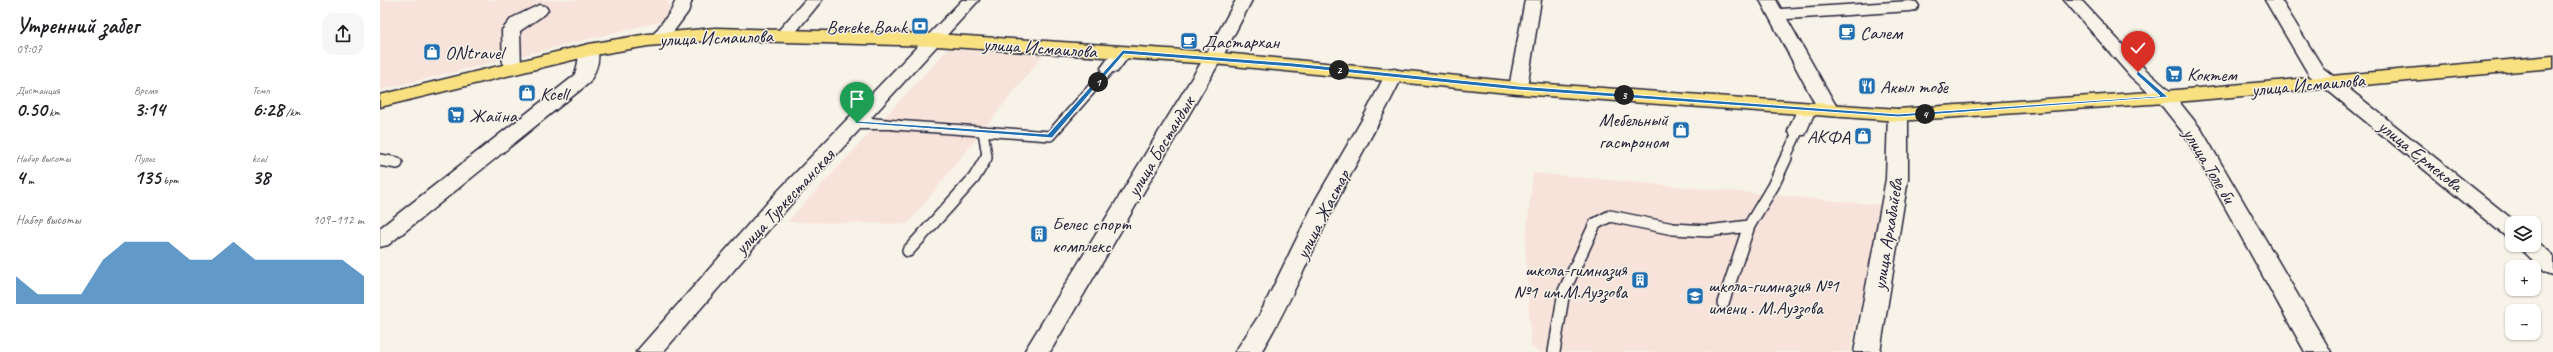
<!DOCTYPE html>
<html lang="ru">
<head>
<meta charset="utf-8">
<style>
	body { margin:0; font-family:Caveat,sans-serif; background:#f6f6f6; color:#202124; height:100vh; display:flex; flex-direction:column; font-size:15px; white-space:nowrap }
	* { box-sizing:border-box; margin:0 }
	p { font-size:13px; color:#757577 }
	.icon { flex:none; width:22px; height:22px; fill:none; stroke:currentColor; stroke-width:2; stroke-linecap:round; stroke-linejoin:round }
	.map { position:relative; flex:1; overflow:hidden }
	.drawer { display:flex; flex-direction:column; background:#fff; width:380px }
	.drawer>* { flex:none }
	.buttons { position:absolute; left:2125px; top:216px; display:grid; gap:8px }
	.buttons a { display:grid; place-items:center; width:36px; height:36px; border-radius:8px; background:#fff; box-shadow:0 1px 3px #0004; font-size:20px }
	.pin { position:absolute; display:grid; place-items:center; width:34px; height:34px; color:#fff; margin:-41px -17px; border-radius:50% 50% 50% 0; rotate:-45deg; box-shadow:0 0 4px #0007 }
	.pin .icon { rotate:45deg }
	.km { position:absolute; width:20px; height:20px; margin:-10px; border-radius:50%; background:#222; color:#fff; font-size:11px; line-height:20px; text-align:center }
	.round { display:grid; place-items:center; flex:none; width:42px; height:42px; border-radius:12px; background:#f6f6f6 }
	.overview { display:flex; align-items:center; justify-content:space-between; height:68px; padding:0 16px }
	h1 { font-size:22px; font-weight:800; line-height:30px }
	.stats { display:grid; grid-template-columns:repeat(3,1fr); gap:6px; height:68px; padding:4px 16px }
	.stats div { display:grid; align-content:center }
	.stats b { font-size:20px; font-weight:800 }
	.stats small { font-size:11px; font-weight:400 }
	.stats p { font-size:11px }
	.chart { height:112px; padding:8px 16px }
	.chart p { display:flex; justify-content:space-between }
	.chart svg { width:100%; height:72px; margin-top:4px; fill:#1f6fb2; opacity:.7 }
	main { display:flex; flex:1; min-height:0 }
	.map>svg:first-child { display:block }
</style>
</head>
<body>
<main>
<section class="drawer">
<div class="overview"><div><h1>Утренний забег</h1><p>09:07</p></div><a class="round"><svg class="icon" aria-label="share" viewBox="0 0 24 24"><path d="M12 15V3M7 8l5-5 5 5M5 13v7h14v-7"/></svg></a></div>
<div class="stats">
<div><p>Дистанция</p><b>0.50<small> km</small></b></div>
<div><p>Время</p><b>3:14</b></div>
<div><p>Темп</p><b>6:28<small> /km</small></b></div>
</div>
<div class="stats">
<div><p>Набор высоты</p><b>4<small> m</small></b></div>
<div><p>Пульс</p><b>135<small> bpm</small></b></div>
<div><p>kcal</p><b>38</b></div>
</div>
<div class="chart"><p><span>Набор высоты</span>109–112 m</p>
<svg viewBox="0 0 160 44" preserveAspectRatio="none"><path d="M0 44V27L10 38L20 38L30 38L40 17L50 6L60 6L70 6L80 17L90 17L100 6L110 17L120 17L130 17L140 17L150 17L160 27V44z"/></svg>
</div>
</section>
<div class="map">
<svg width="2173" height="352" viewBox="0 0 2173 352">
	<rect width="100%" height="100%" fill="#f7f3e8"/>
	<filter id="ink" filterUnits="userSpaceOnUse"><feTurbulence type="fractalNoise" baseFrequency=".025" numOctaves="2"/><feDisplacementMap in="SourceGraphic" scale="8" xChannelSelector="R" yChannelSelector="G"/><feConvolveMatrix kernelMatrix="1 2 1 2 8 2 1 2 1" color-interpolation-filters="sRGB"/></filter>
	<g filter="url(#ink)">
		<path fill="#f8e3da" d="M 0,0 L 288,0 L 291,19 L 0,90 Z
			M 568,49 L 663,55 L 528,224 L 407,222 Z
			M 1153,173 L 1503,205 L 1470,352 L 1159,352 L 1151,347 L 1145,246 Z"/>
		<g fill="none" stroke-linecap="round" stroke-linejoin="round">
			<defs>
				<path id="service-far1" d="M 514,125 L 670,136 L 730,68
					M 603,131 L 607,156 L 605,159
					M 1405,159 L 1418,131"/>
				<path id="service" d="M 0,160 L 17,163
					M 528,251 L 594,178 L 606,158
					M 1343,303 L 1369,226 L 1393,186 L 1406,158
					M 1174,352 L 1184,291 L 1215,224 L 1230,216 L 1293,229 L 1328,231 L 1369,226"/>
				<path id="minor" d="M 296,0 L 312,0 L 308,12 L 285,43 L 273,43 L 270,39 L 291,11 Z
					M 425,0 L 442,0 L 411,38 L 399,38 L 396,34 L 399,30 Z
					M 582,0 L 599,0 L 491,118 L 521,121 L 524,125 L 521,129 L 480,129 L 412,203 L 283,352 L 256,352 L 396,193 Z
					M 856,0 L 872,0 L 842,58 L 670,352 L 644,352 L 824,58 Z
					M 1145,0 L 1161,0 L 1147,88 L 1145,92 L 1131,92 L 1129,88 Z
					M 1380,0 L 1396,0 L 1401,9 L 1530,1 L 1536,2 L 1539,6 L 1536,10 L 1530,11 L 1407,19 L 1459,111 L 1456,115 L 1442,115 L 1439,111 Z
					M 1684,0 L 1701,0 L 1765,69 L 1792,93 L 1821,129 L 1951,352 L 1925,352 L 1805,135 L 1778,101 L 1751,77 Z
					M 1885,0 L 1901,0 L 1943,68 L 2137,223 L 2132,223 L 2132,237 L 2124,235 L 1929,75 Z
					M 159,5 L 165,6 L 168,10 L 165,14 L 140,31 L 141,68 L 139,72 L 125,72 L 123,68 L 122,30 L 132,18 Z
					M 209,45 L 215,46 C 223,57 215,73 209,83 L 8,245 L 0,247 L 0,228 L 194,76 C 199,67 197,54 203,46 Z
					M 743,47 L 749,48 L 752,52 L 737,72 L 723,72 L 721,68 C 727,60 733,49 743,47 Z
					M 1014,69 L 1021,71 L 1023,75 C 1003,117 979,157 958,199 C 932,250 911,303 881,352 L 855,352 L 880,314 L 936,199 L 983,118 L 1005,75 L 1007,71 Z
					M 1426,103 L 1433,105 L 1436,109 L 1425,135 L 1411,135 L 1408,131 L 1419,105 Z
					M 1518,109 L 1525,111 L 1528,115 L 1528,179 L 1500,352 L 1474,352 L 1506,179 L 1508,115 L 1511,111 Z
					M 2154,239 L 2173,255 L 2173,275 L 2165,272 L 2137,245 L 2154,245 Z"/>
				<path id="primary" d="M 335,28 L 556,34 L 833,52 L 1138,82 L 1518,109 L 1785,91 L 2173,56 L 2173,68 L 1785,103 L 1518,121 L 1138,94 L 833,64 L 556,46 L 335,40 L 268,46 L 209,56 L 0,107 L 0,95 L 209,44 L 268,34 Z"/>
			</defs>
			<use href="#service-far1" stroke="#22223b" stroke-width="12"/>
			<use href="#service" stroke="#22223b" stroke-width="14"/>
			<use href="#minor" stroke="#22223b" stroke-width="3"/>
			<use href="#primary" stroke="#22223b" stroke-width="3"/>
			<use href="#service-far1" stroke="#f7f3e8" stroke-width="9"/>
			<use href="#service" stroke="#f7f3e8" stroke-width="11"/>
			<use href="#minor" fill="#f7f3e8" fill-rule="evenodd"/>
			<use href="#primary" fill="#f9e181" fill-rule="evenodd"/>
		</g>
	</g>
	<path fill="#1f6fb2" stroke="#fff" d="M 743,50 L 913,63 L 1138,86 L 1518,114 L 1780,96 L 1756,74 L 1758,71 L 1788,97 L 1518,117 L 1138,90 L 913,67 L 744,54 L 672,138 L 474,123 L 477,121 L 668,134 Z"/>
	<defs>
		<symbol id="bank-square" viewBox="-11 -11 22 22"><rect x="-9" y="-9" width="18" height="18" rx="4" fill="#1f6fb2" stroke="#f7f3e8"/><path d="M-6-4H6V4H-6ZM0-2.3a2.3 2.3 0 1 0 0 4.6a2.3 2.3 0 1 0 0-4.6Z" fill="#fff"/></symbol>
		<symbol id="cafe-square" viewBox="-11 -11 22 22"><rect x="-9" y="-9" width="18" height="18" rx="4" fill="#1f6fb2" stroke="#f7f3e8"/><path d="M-5.5-4.5H6V0H3Q3 3.5 0 3.5H-2.5Q-5.5 3.5-5.5 0ZM3-3.2v2h1.7v-2ZM-6 4.5H4V6H-6Z" fill="#fff"/></symbol>
		<symbol id="shop-square" viewBox="-11 -11 22 22"><rect x="-9" y="-9" width="18" height="18" rx="4" fill="#1f6fb2" stroke="#f7f3e8"/><path d="M-5-2.5h2.3a2.7 3.5 0 0 1 5.4 0H5L5.5 6h-11ZM-1.5-2.5h3a1.5 2.3 0 0 0-3 0Z" fill="#fff"/></symbol>
		<symbol id="supermarket-square" viewBox="-11 -11 22 22"><rect x="-9" y="-9" width="18" height="18" rx="4" fill="#1f6fb2" stroke="#f7f3e8"/><path d="M-6-5.5h2.5l.6 2H6L4.5 2H-2.5L-4.4-4H-6ZM-1.5 3.2a1.3 1.3 0 1 0 .1 0ZM3 3.2a1.3 1.3 0 1 0 .1 0Z" fill="#fff"/></symbol>
		<symbol id="restaurant-square" viewBox="-11 -11 22 22"><rect x="-9" y="-9" width="18" height="18" rx="4" fill="#1f6fb2" stroke="#f7f3e8"/><path d="M-5-6h1v4h1v-4h1v4h1v-4h1v5L-1.5 .5V6h-2V.5L-5-1ZM5-6V6H3V1.5H1.5Q1.5-4 5-6Z" fill="#fff"/></symbol>
		<symbol id="building-square" viewBox="-11 -11 22 22"><rect x="-9" y="-9" width="18" height="18" rx="4" fill="#1f6fb2" stroke="#f7f3e8"/><path d="M-4-6H4V6H1V3H-1V6H-4ZM-2.5-4.3h1.7v1.8h-1.7ZM.8-4.3h1.7v1.8H.8ZM-2.5-1h1.7V.8h-1.7ZM.8-1h1.7V.8H.8Z" fill="#fff"/></symbol>
		<symbol id="school-square" viewBox="-11 -11 22 22"><rect x="-9" y="-9" width="18" height="18" rx="4" fill="#1f6fb2" stroke="#f7f3e8"/><path d="M0-5L7-2L0 1L-7-2ZM-4 1L0 2.5L4 1V4Q0 6-4 4Z" fill="#fff"/></symbol>
	</defs>
	<g fill-rule="evenodd">
		<use href="#bank-square" x="530" y="16" width="20" height="20"/>
		<use href="#cafe-square" x="1457" y="22" width="20" height="20"/>
		<use href="#cafe-square" x="799" y="31" width="20" height="20"/>
		<use href="#shop-square" x="42" y="42" width="20" height="20"/>
		<use href="#supermarket-square" x="1784" y="64" width="20" height="20"/>
		<use href="#restaurant-square" x="1477" y="76" width="20" height="20"/>
		<use href="#shop-square" x="137" y="83" width="20" height="20"/>
		<use href="#supermarket-square" x="66" y="105" width="20" height="20"/>
		<use href="#shop-square" x="1291" y="120" width="20" height="20"/>
		<use href="#shop-square" x="1473" y="126" width="20" height="20"/>
		<use href="#building-square" x="649" y="224" width="20" height="20"/>
		<use href="#building-square" x="1250" y="270" width="20" height="20"/>
		<use href="#school-square" x="1305" y="286" width="20" height="20"/>
	</g>
	<g text-anchor="middle" stroke-width="3" stroke-linejoin="round" paint-order="stroke">
		<g font-size="19" fill="#22223b" stroke="#f7f3e8" text-anchor="start">
			<text x="527" y="33" text-anchor="end">Bereke Bank</text>
			<text x="1480" y="39">Салем</text>
			<text x="822" y="48">Дастархан</text>
			<text x="65" y="59">ONtravel</text>
			<text x="1807" y="81">Коктем</text>
			<text x="1500" y="93">Акыл тобе</text>
			<text x="160" y="100">Kcell</text>
			<text x="89" y="122">Жайна</text>
			<text x="1288" y="126" text-anchor="end">Мебельный<tspan x="1288" dy="22">гастроном</tspan></text>
			<text x="1470" y="143" text-anchor="end">АКФА</text>
			<text x="672" y="230">Белес спорт<tspan x="672" dy="22">комплекс</tspan></text>
			<text x="1247" y="276" text-anchor="end">школа-гимназия<tspan x="1247" dy="22">№1 им.М.Ауэзова</tspan></text>
			<text x="1328" y="292">школа-гимназия №1<tspan x="1328" dy="22">имени . М.Ауэзова</tspan></text>
		</g>
		<g font-size="19" fill="#22223b" stroke="#f7f3e8">
			<text transform="translate(336 37) rotate(-2)" y="7">улица Исмаилова</text>
			<text transform="translate(660 47) rotate(4)" y="7">улица Исмаилова</text>
			<text transform="translate(1928 84) rotate(-5)" y="7">улица Исмаилова</text>
			<text transform="translate(780 146) rotate(-59)" y="7">улица Бостандык</text>
			<text transform="translate(2041 155) rotate(39)" y="7">улица Ермекова</text>
			<text transform="translate(1830 165) rotate(59)" y="7">улица Толе би</text>
			<text transform="translate(404 201) rotate(-47)" y="7">улица Туркестанская</text>
			<text transform="translate(942 214) rotate(-63)" y="7">улица Жастар</text>
			<text transform="translate(1507 234) rotate(-81)" y="7">улица Архабайева</text>
		</g>
	</g>
</svg>
<div class="buttons">
<a><svg class="icon" aria-label="layers" viewBox="0 0 24 24"><path d="M12 4l9 5-9 5-9-5zM3 14l9 5 9-5"/></svg></a>
<a>+</a>
<a>−</a>
</div>
<div class="pin" style="left:477px;top:123px;background:#1e9e55"><svg class="icon" aria-label="arrive" viewBox="0 0 24 24"><path d="M6 21V4h12l-3 4 3 4H6"/></svg></div>
<div class="pin" style="left:1758px;top:72px;background:#d93025"><svg class="icon" aria-label="check" viewBox="0 0 24 24"><path d="M5 12l5 5 9-10"/></svg></div>
<b class="km" style="left:718px;top:82px">1</b>
<b class="km" style="left:959px;top:70px">2</b>
<b class="km" style="left:1244px;top:95px">3</b>
<b class="km" style="left:1545px;top:114px">4</b>
</div>
</main>
</body>
</html>
